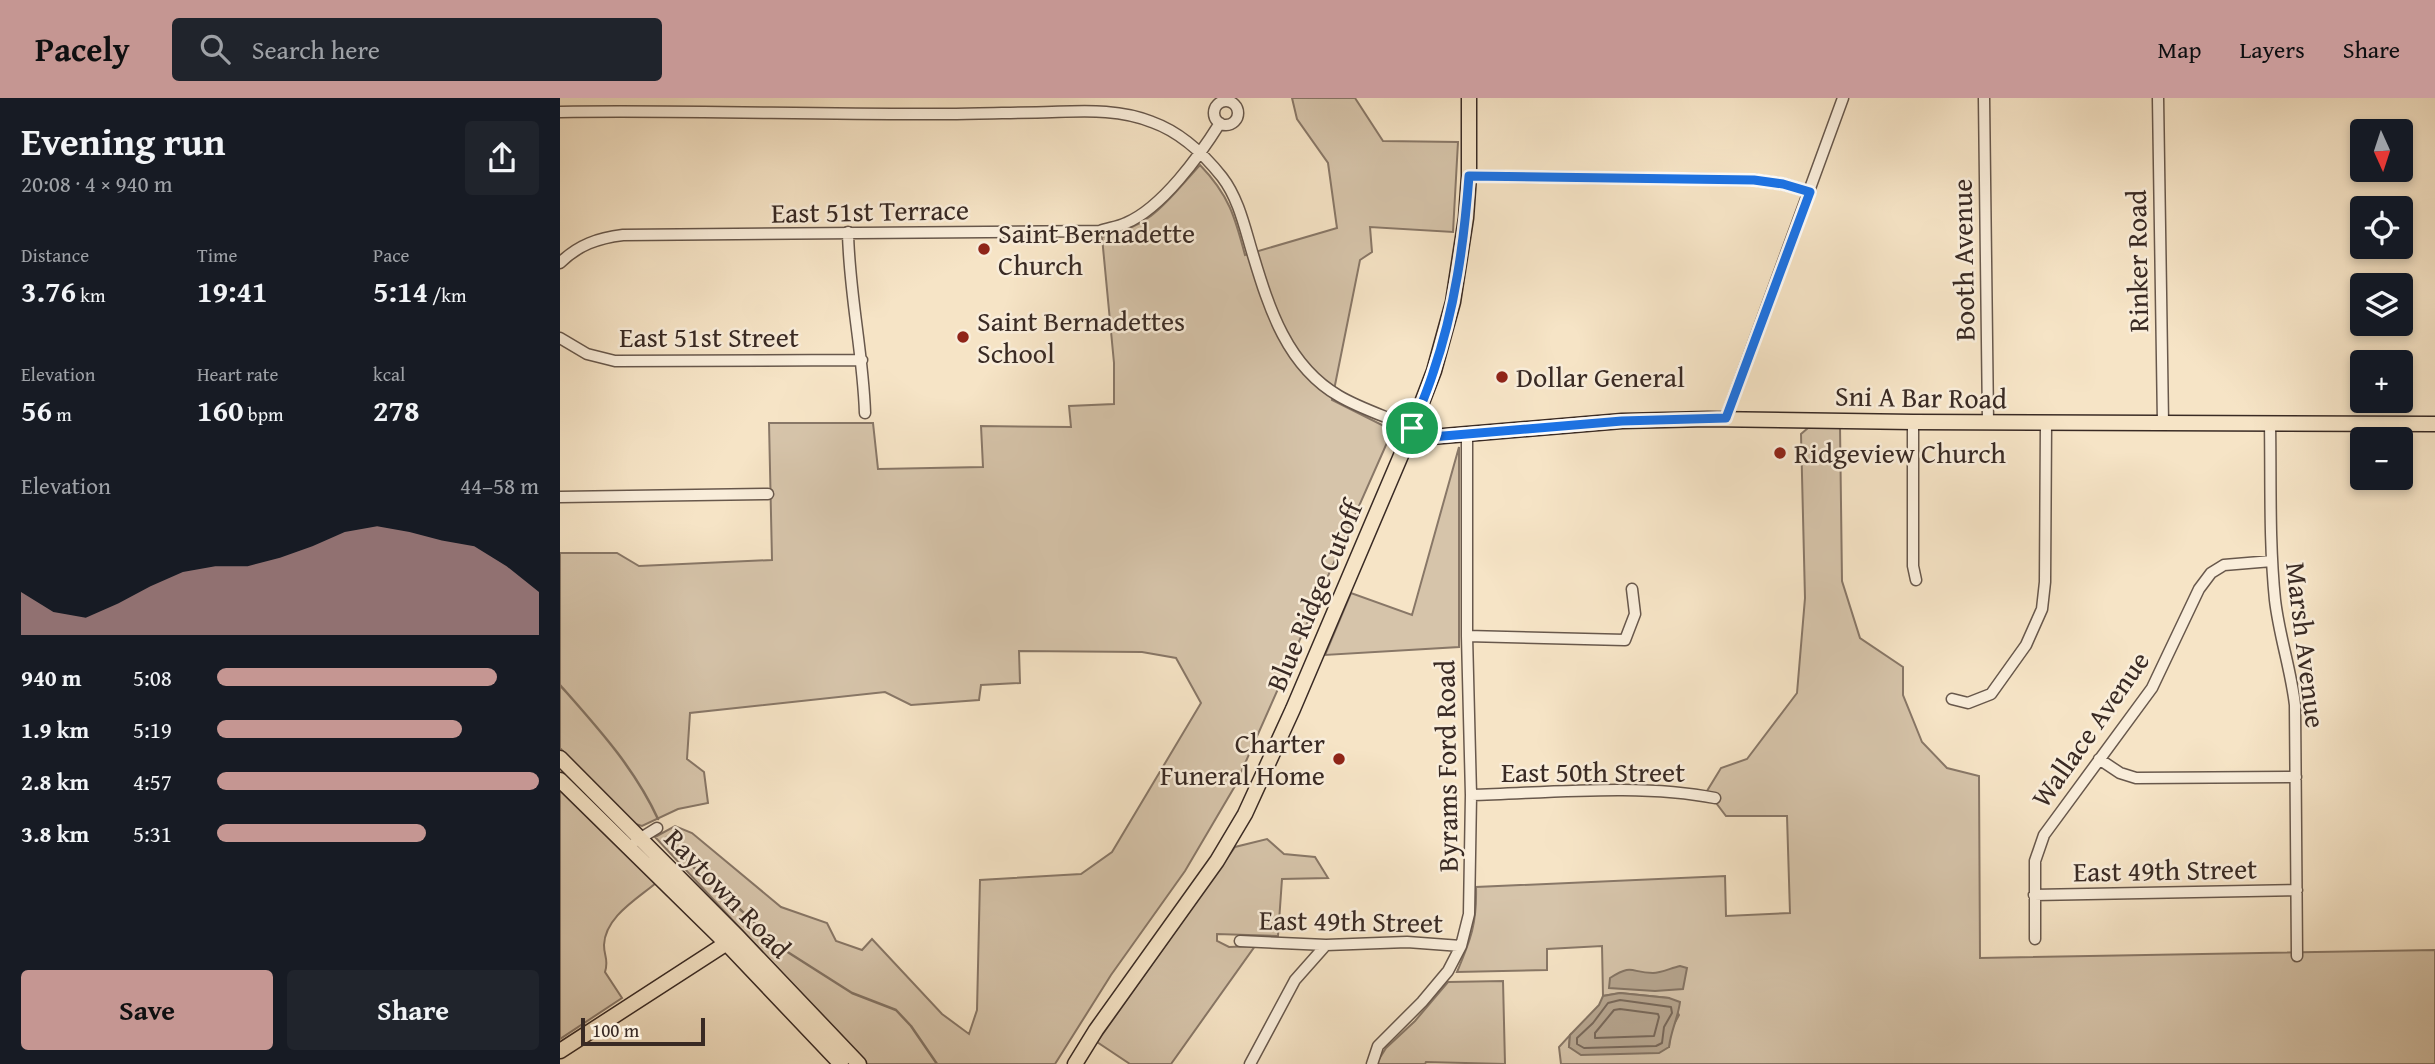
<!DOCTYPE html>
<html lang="en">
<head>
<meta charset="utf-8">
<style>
	body { margin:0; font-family:"Gentium Book Plus",serif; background:#20242c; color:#f1f3f6; height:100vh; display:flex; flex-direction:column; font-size:26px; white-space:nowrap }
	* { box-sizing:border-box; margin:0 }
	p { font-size:23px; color:#9ea1a6 }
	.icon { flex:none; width:38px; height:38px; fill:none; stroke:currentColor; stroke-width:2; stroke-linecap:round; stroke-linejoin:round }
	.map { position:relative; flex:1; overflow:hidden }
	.panel { display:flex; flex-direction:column; background:#171b24; width:560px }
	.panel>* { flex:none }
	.needle { width:46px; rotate:177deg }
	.buttons { position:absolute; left:1790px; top:21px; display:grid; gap:14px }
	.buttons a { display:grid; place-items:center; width:63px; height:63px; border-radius:7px; background:#171b24; box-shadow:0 4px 10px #0003; font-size:35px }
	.scale { position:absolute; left:21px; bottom:18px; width:124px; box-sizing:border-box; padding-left:7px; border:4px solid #392a24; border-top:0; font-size:19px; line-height:24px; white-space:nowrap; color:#392a24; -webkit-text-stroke:5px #f9edda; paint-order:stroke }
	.pin { position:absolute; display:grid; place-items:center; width:60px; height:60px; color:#fff; margin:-30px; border:4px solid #fff; border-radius:50%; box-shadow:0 2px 7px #0007 }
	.round { display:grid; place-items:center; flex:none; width:74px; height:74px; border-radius:7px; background:#20242c }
	.summary { display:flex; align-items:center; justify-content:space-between; height:119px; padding:0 21px }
	h1 { font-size:38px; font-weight:700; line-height:52px }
	.stats { display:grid; grid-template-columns:repeat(3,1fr); gap:10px; height:119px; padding:7px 21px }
	.stats div { display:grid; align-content:center }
	.stats b { font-size:30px; font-weight:700 }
	.stats small { font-size:19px; font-weight:400 }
	.stats p { font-size:19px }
	.chart { height:196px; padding:14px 21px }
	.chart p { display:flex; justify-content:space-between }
	.chart svg { width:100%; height:126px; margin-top:7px; fill:#c59692; opacity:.7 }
	.primary-button { display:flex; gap:14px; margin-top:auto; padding:14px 21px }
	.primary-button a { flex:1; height:80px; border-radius:7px; background:#c59692; color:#111; font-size:28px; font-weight:700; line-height:80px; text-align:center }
	.primary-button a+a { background:#20242c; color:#f1f3f6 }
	ul { padding:0 21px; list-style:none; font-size:23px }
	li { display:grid; grid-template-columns:112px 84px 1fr; align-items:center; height:52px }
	li i { height:18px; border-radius:9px; background:#c59692 }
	header { display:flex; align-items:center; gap:42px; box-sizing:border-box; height:98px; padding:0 35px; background:#c59692; color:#111 }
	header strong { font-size:33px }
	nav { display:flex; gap:38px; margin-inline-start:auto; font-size:24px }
	.search { width:490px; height:63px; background:#20242c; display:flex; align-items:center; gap:18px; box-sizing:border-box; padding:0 24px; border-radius:7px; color:#9ea1a6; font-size:26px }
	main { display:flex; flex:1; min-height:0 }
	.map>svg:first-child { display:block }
</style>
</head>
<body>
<header>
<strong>Pacely</strong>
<div class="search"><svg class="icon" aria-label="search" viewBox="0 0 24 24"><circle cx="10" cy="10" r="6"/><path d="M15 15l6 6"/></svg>Search here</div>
<nav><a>Map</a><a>Layers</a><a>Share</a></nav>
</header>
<main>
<section class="panel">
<div class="summary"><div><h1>Evening run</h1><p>20:08 · 4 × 940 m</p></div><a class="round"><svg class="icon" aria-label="share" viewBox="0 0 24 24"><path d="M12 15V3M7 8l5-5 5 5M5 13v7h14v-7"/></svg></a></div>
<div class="stats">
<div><p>Distance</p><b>3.76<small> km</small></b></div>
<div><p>Time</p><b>19:41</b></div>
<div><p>Pace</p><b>5:14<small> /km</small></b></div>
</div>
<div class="stats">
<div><p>Elevation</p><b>56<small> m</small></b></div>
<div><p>Heart rate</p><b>160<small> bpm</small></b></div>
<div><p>kcal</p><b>278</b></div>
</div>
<div class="chart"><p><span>Elevation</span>44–58 m</p>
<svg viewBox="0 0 160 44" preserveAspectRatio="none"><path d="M0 44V29L10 36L20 38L30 33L40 27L50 22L60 20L70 20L80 17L90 13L100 8L110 6L120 8L130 11L140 13L150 20L160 29V44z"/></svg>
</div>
<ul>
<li><b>940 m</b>5:08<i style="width:87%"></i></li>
<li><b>1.9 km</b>5:19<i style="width:76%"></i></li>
<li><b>2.8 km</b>4:57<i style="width:100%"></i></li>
<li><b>3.8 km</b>5:31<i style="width:65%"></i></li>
</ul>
<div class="primary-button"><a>Save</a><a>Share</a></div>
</section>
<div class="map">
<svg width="1875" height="966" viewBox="0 0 1875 966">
	<rect width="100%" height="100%" fill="#f6e4c6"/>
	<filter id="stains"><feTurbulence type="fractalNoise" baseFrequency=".00286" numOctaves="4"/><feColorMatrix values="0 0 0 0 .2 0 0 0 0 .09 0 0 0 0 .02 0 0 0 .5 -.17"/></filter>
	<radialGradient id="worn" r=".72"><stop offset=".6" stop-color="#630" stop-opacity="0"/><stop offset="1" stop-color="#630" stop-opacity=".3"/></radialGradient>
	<path fill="#d6c4aa" stroke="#887767" stroke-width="2" d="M 732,0 L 795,0 L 823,43 L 898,44 L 893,134 L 810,129 L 812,154 L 800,162 L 772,302 L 826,329 L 830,338 L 675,688 L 625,773 L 551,877 L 495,966 L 307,966 L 95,739 L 115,728 L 132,735 L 221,809 L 267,825 L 276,843 L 302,852 L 312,841 L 382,916 L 409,936 L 417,912 L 420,782 L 521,776 L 552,754 L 641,605 L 616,560 L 582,554 L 459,553 L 460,585 L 421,587 L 419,602 L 351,607 L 325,594 L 130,615 L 127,661 L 144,674 L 148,705 L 118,711 L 82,728 L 69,724 L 0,650 L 0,455 L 57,455 L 79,468 L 212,462 L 209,325 L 313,325 L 318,371 L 423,369 L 421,328 L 511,329 L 509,308 L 554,306 L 554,265 L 542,139 C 593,128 607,103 640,67 C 669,97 675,119 685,157 L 777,130 L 768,65 L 737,21 Z
		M 1280,328 L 1282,483 L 1300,540 L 1343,569 L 1343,597 L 1362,644 L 1387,670 L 1419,678 L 1420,860 L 1875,852 L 1875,966 L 1001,966 L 999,949 L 1010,937 L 1009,949 L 1109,949 L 1111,932 L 1119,917 L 1109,900 L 1060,895 L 1043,898 L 1042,848 L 987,851 L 987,872 L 897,874 C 911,841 917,825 916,789 L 1165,778 L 1166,818 L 1230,815 L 1227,718 L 1166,718 L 1147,693 L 1161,670 L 1187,661 L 1237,595 L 1245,500 L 1241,336 L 1248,330 Z
		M 899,349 L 899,549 L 765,557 L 791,495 L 852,517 Z
		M 0,691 L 96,785 C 77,801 45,819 44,847 C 44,859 49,861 45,874 L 62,900 L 0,941 Z
		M 707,741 L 724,756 L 755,759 L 768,780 L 722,781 L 718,838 L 657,836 L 657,843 L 669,849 L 695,848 L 611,966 L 570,966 L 537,944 L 675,749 Z
		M 943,883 L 945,966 L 866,964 L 865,966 L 816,966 L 826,950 L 855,923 L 888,884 Z"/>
	<path fill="#b6a58f" stroke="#847464" stroke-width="2" d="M 1120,868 L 1127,870 L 1123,891 L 1095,893 L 1049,890 L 1050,880 C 1074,865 1070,875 1093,875 C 1101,875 1111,870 1120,868 Z
		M 1060,895 L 1109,900 L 1120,904 C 1118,920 1111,932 1109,949 L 1099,955 L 1021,957 L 1009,949 L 1010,937 L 1039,907 L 1043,898 Z"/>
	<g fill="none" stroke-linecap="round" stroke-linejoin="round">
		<path stroke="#78685a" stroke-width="2" d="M 1060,902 L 1111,909 L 1112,915 L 1104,929 L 1102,945 L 1096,948 L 1024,950 L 1017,946 L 1017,940 L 1033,925 L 1048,905 Z
			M 1060,911 L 1098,916 L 1099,919 L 1094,938 L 1035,940 L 1035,935 L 1054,912 Z"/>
		<path stroke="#847464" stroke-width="2.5" d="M 0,587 C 37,629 74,669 98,721
			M 107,739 L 130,766 L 226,853 L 292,895 L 336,912 L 351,928 L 377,966"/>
		<defs>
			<path id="minor" d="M 1424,0 L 1428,324
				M 1598,0 L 1603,325
				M654 15a12 12 0 1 1 24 0a12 12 0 1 1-24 0Z
				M 0,14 C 131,12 261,17 392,16 C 425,15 459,15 492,14 C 526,13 560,11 592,24 C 620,34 643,55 662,79 C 679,101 685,131 693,157 C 709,210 727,268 779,298 C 801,311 828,319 852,330
				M 909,78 L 1194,82 L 1223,86 L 1250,94
				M 288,134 C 289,195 303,254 305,315
				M 0,165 C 18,147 38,140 63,137 L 540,133 C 548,130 558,129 566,125 C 602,110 640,57 660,25
				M 0,240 L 27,256 L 55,263 L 302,262
				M 1166,320 L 1283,0
				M 1353,324 L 1353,468 L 1356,482
				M 1710,325 C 1711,384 1709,443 1715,502 C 1719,537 1731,572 1735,607 L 1737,858
				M 0,399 L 208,396
				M 907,538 L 1065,542 L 1075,516 L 1072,491
				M 1392,601 L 1408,605 L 1431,596 L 1466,547 L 1482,511 L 1485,484 L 1486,325
				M 1539,661 L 1560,675 L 1576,680 L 1736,679
				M 911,697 C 987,695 1081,685 1155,700
				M 76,743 L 97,730
				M 1474,797 L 1737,792
				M 1475,841 L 1475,763 L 1484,737 L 1592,590 L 1639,491 L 1651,475 L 1664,467 L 1712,463
				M 680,843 L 766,847 L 847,844 L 901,848
				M 690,966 L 735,882 L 766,847
				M 812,966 L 818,948 L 862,904 L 888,873 L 901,848 L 909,816 L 911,697 L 907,538 L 907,336"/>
			<path id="major" d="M 848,341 L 1062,323 L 1148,321 L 1353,324 L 1875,326
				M 0,660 L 177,838 L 299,966
				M 0,682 L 167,846 L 281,966
				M 0,953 L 173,841
				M 515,966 L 536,932 L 657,763 L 685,716 L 733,611 L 848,341 L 874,273 L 893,204 L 906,120 L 909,78 L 909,0"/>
		</defs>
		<use href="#minor" stroke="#68584c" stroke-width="13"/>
		<use href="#major" stroke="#392a24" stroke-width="17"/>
		<use href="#minor" stroke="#f9edda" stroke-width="10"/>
		<use href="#major" stroke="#f6e4c6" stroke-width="14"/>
	</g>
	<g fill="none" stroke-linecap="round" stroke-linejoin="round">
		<defs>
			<path id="route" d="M 909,78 L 1194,82 L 1223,86 L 1250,94 L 1166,320 L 1062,323 L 848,341 C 856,319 866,297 873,275 C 895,211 904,145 909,78 Z"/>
		</defs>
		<use href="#route" stroke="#fff" stroke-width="14"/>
		<use href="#route" stroke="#1a73e8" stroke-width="9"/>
	</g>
	<g fill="#8f2418" stroke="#f9edda" stroke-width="2.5">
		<circle cx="424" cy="151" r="7"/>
		<circle cx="403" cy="239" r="7"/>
		<circle cx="942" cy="279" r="7"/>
		<circle cx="1220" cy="355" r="7"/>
		<circle cx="779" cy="661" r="7"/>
	</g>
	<g text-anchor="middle" stroke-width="5" stroke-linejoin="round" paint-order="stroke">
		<g font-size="28" fill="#392a24" stroke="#f9edda">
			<text transform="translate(310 113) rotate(-1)" y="10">East 51st Terrace</text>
			<text transform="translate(1403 162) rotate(-91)" y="10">Booth Avenue</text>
			<text transform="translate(1577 163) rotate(-91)" y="10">Rinker Road</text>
			<text x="149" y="249">East 51st Street</text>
			<text transform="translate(1361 299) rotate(1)" y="10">Sni A Bar Road</text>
			<text transform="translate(754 498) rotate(-67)" y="10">Blue Ridge Cutoff</text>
			<text transform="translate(1746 547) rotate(83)" y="10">Marsh Avenue</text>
			<text transform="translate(1530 631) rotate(-55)" y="10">Wallace Avenue</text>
			<text transform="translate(886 668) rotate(-91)" y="10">Byrams Ford Road</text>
			<text x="1033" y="684">East 50th Street</text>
			<text transform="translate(1605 772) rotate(-1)" y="10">East 49th Street</text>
			<text transform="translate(168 795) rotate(46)" y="10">Raytown Road</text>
			<text transform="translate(791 823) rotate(1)" y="10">East 49th Street</text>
		</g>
		<g font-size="28" fill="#392a24" stroke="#f9edda" text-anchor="start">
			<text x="438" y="145">Saint Bernadette<tspan x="438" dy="32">Church</tspan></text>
			<text x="417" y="233">Saint Bernadettes<tspan x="417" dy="32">School</tspan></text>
			<text x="956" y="289">Dollar General</text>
			<text x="1234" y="365">Ridgeview Church</text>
			<text x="765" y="655" text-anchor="end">Charter<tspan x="765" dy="32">Funeral Home</tspan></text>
		</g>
	</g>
	<rect width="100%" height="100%" filter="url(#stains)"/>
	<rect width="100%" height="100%" fill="url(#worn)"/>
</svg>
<div class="buttons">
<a><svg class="needle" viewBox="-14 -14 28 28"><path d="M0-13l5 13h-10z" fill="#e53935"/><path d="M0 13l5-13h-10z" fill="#9ea1a6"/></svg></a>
<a><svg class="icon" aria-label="locate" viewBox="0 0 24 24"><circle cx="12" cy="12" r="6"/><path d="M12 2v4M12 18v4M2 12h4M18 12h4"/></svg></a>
<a><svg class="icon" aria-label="layers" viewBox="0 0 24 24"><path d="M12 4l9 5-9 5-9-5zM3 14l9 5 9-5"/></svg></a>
<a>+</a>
<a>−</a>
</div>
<div class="scale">100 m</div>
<div class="pin" style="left:852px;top:330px;background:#1e9e55"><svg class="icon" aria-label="arrive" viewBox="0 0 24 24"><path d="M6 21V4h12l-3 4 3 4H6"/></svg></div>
</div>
</main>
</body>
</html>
